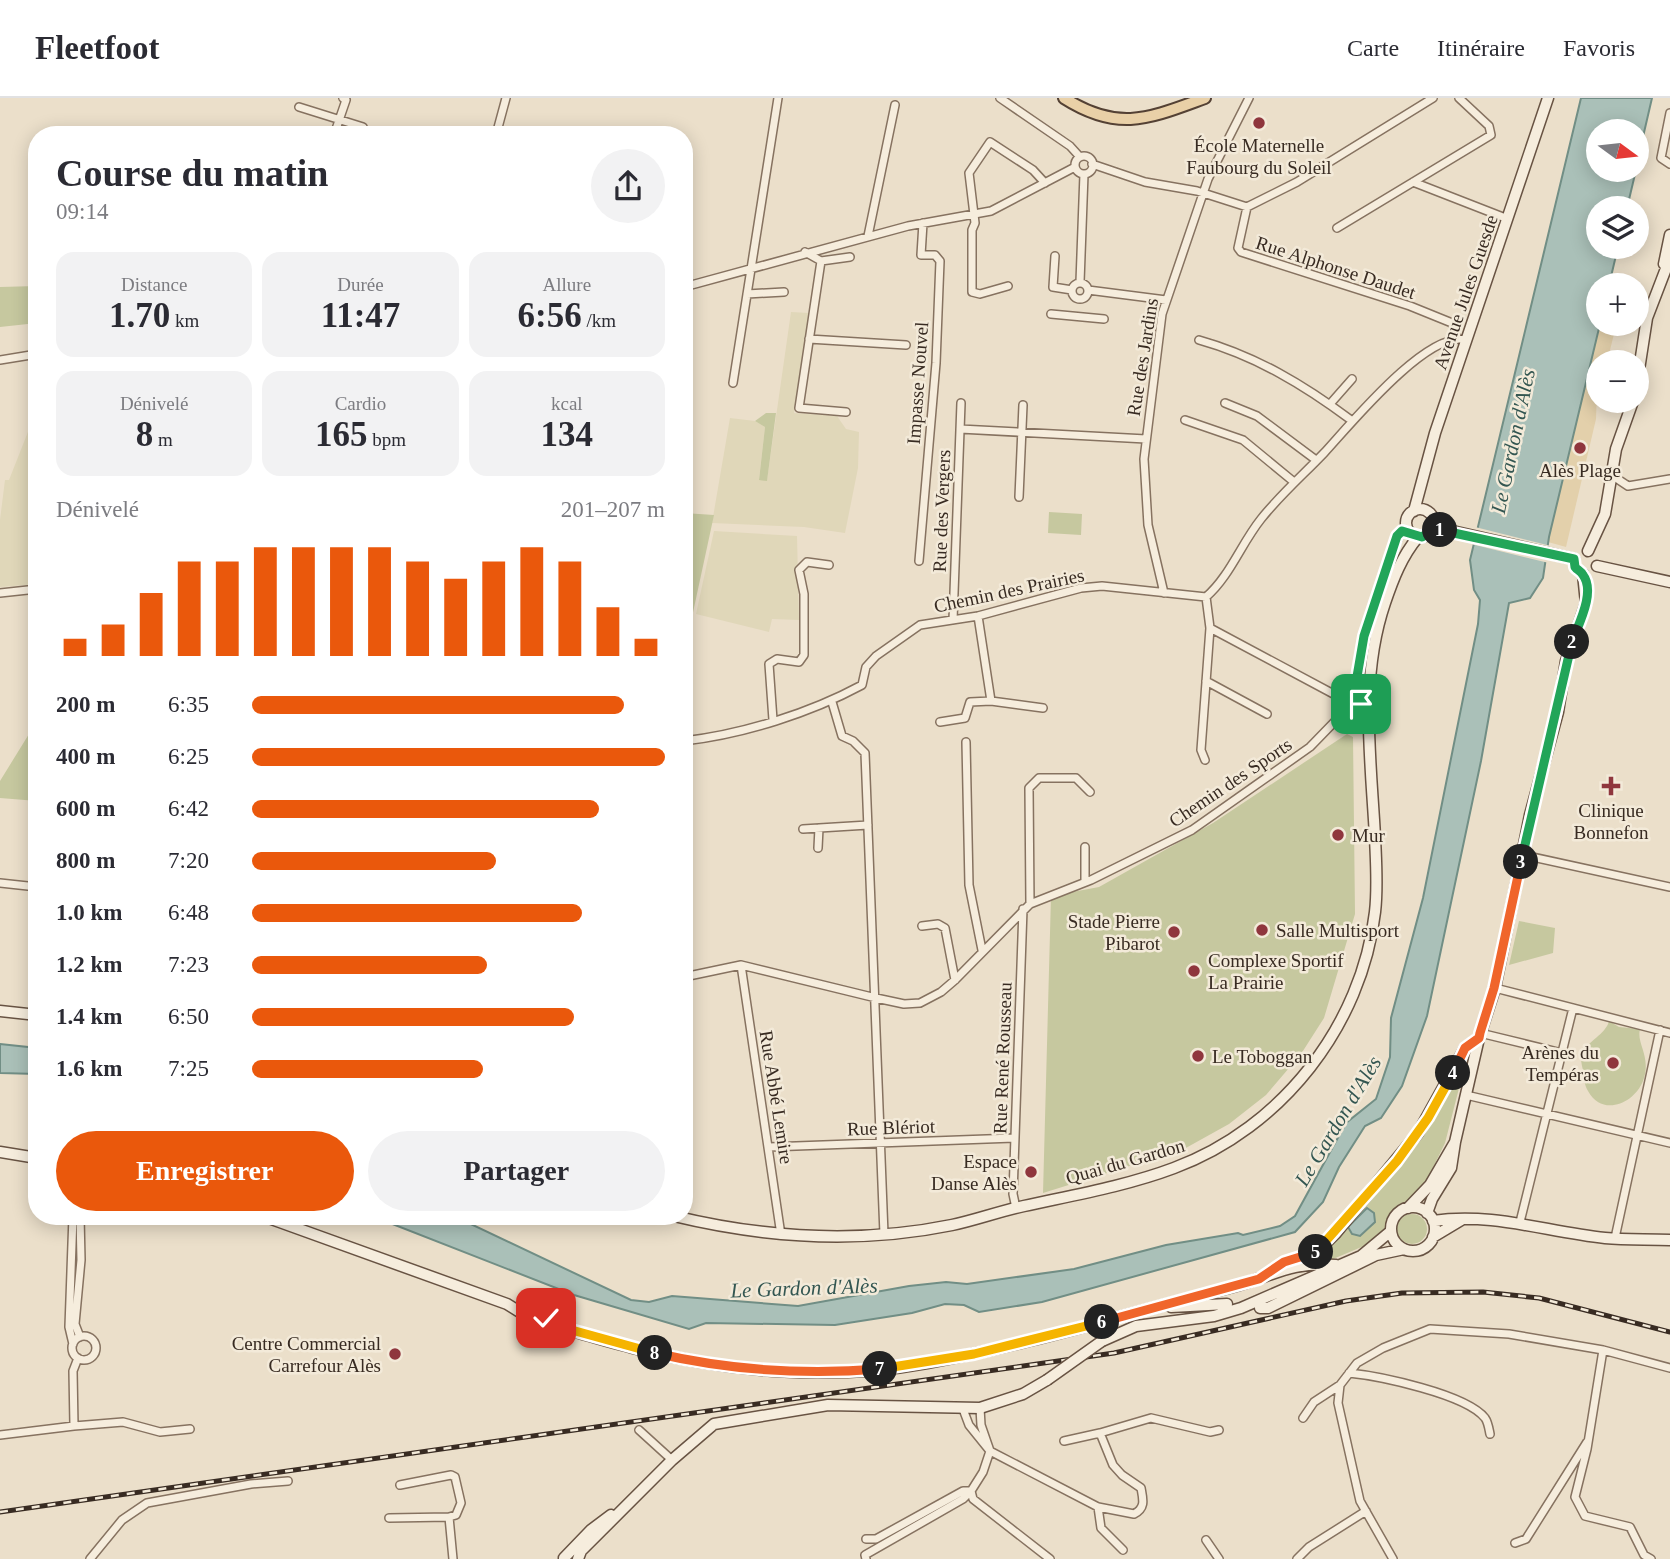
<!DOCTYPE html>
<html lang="fr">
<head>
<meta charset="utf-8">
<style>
	body { margin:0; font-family:Georgia,serif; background:#f2f2f3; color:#2b2b33; height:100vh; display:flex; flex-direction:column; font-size:26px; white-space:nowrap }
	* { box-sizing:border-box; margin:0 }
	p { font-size:23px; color:#7c7c81 }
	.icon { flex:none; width:38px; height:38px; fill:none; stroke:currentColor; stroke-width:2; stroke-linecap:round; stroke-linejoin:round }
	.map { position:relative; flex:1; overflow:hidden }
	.sheet { position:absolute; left:28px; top:28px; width:665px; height:1099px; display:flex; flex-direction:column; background:#fff; border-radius:28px; box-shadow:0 4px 18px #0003 }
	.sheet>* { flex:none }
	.needle { width:46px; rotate:105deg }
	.fabs { position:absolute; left:1586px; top:21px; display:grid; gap:14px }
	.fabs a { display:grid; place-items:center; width:63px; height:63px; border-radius:50%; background:#fff; box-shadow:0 4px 18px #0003; font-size:35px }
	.pin { position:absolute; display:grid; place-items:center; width:60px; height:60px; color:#fff; margin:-30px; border-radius:14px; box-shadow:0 4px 10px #0006 }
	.km { position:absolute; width:35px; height:35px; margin:-18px; border-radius:50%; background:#222; color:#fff; font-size:19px; line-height:35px; text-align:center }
	.round { display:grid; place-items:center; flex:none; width:74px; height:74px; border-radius:37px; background:#f2f2f3 }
	.overview { display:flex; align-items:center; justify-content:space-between; height:119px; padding:0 28px }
	h1 { font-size:38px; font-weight:800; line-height:52px }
	.stats { display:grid; grid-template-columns:repeat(3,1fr); gap:10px; height:119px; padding:7px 28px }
	.stats div { display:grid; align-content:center; border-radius:18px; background:#f2f2f3; text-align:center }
	.stats b { font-size:35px; font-weight:800 }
	.stats small { font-size:19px; font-weight:400 }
	.stats p { font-size:19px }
	.chart { height:196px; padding:14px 28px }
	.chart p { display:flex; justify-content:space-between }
	.chart svg { width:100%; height:126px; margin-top:7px; stroke:#ea580c; stroke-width:6 }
	.button { display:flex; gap:14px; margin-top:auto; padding:14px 28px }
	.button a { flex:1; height:80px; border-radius:42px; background:#ea580c; color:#fff; font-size:28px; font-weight:800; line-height:80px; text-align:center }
	.button a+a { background:#f2f2f3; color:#2b2b33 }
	ul { padding:0 28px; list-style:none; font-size:23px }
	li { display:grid; grid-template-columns:112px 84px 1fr; align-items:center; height:52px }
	li i { height:18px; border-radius:9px; background:#ea580c }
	header { display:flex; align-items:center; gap:42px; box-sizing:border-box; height:98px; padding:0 35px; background:#fff; border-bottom:2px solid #e1e1e2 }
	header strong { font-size:33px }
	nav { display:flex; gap:38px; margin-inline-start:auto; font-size:24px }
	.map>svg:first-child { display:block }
</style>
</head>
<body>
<header>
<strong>Fleetfoot</strong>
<nav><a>Carte</a><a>Itinéraire</a><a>Favoris</a></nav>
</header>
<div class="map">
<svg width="1670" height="1461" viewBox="0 0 1670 1461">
	<rect width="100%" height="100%" fill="#ebdfca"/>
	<path fill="#e0d7b9" d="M 791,214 L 809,215 L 794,315 L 837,318 L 846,331 L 859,334 L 858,370 L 845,435 L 804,429 L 712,425 L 730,320 L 755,323 L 765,329 L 759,381 L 767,382 Z
		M 37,311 L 37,486 L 0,489 L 0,422 L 5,382 L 9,382 Z
		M 714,433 L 797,438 L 799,522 L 772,521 L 769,534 L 696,516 Z"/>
	<path fill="#c6c89f" d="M 37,188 L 37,225 L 0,229 L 0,189 Z
		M 766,315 L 776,315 L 767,383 L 759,382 L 765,329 L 755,323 Z
		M 1049,414 L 1082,416 L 1081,437 L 1048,435 Z
		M 684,415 L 714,417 L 692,519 L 687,518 L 684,532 Z
		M 37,623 L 37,703 L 0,700 L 0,683 Z
		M 1347,636 L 1353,639 L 1355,816 L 1324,920 L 1301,956 L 1266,997 L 1229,1026 L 1184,1051 L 1043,1095 L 1051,798 L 1099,789 L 1213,725 Z
		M 1519,823 L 1555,830 L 1553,855 L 1509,867 Z
		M 1609,923 L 1619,929 L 1640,931 C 1636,946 1652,959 1643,983 C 1634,1006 1602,1019 1588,993 C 1584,986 1584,980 1583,972 C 1582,968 1580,961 1582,955 C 1587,944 1606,936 1609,923 Z
		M 1468,955 L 1445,1045 L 1425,1086 L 1392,1116 L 1383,1134 L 1371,1145 L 1333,1161 L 1303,1163 L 1323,1155 L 1331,1148 L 1409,1054 L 1437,1012 Z
		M1397 1131a15 15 0 1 1 30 0a15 15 0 1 1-30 0Z"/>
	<path fill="#e3d0ab" d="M 1599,228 L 1615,232 L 1607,264 L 1598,264 L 1596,321 L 1566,449 L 1548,444 Z"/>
	<path fill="#aac0b8" stroke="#718e85" stroke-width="2" d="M 1581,0 L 1652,0 L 1636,69 L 1636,33 L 1598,33 L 1598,72 L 1636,72 L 1627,110 L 1598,110 L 1598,149 L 1618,149 L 1609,187 L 1598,187 L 1600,226 L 1549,439 L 1543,480 L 1530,500 L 1509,505 L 1481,663 L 1427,918 L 1402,988 L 1381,1020 L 1365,1028 L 1339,1069 L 1323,1104 L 1295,1134 L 1042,1204 L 979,1214 L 964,1207 L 945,1206 L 912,1215 L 835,1227 L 706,1225 L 689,1231 L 574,1197 L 372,1118 L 454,1118 L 631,1202 L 649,1204 L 672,1198 L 798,1208 L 909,1188 L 946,1184 L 967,1186 L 1074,1171 L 1166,1147 L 1238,1135 L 1243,1137 L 1280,1128 L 1295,1118 L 1346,1025 L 1376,1001 L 1390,959 L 1391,920 L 1423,800 L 1478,526 L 1480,502 L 1474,492 L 1470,462 Z
		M 0,946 L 37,950 L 37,976 L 0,975 Z
		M 1367,1110 L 1374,1115 L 1375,1124 L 1360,1138 L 1352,1136 L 1348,1129 Z"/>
	<path fill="#ebdfca" d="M 1475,429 L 1551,448 L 1549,465 L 1471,446 Z"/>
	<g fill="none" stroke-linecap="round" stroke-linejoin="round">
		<defs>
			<path id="street" d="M 1000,0 L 1070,48 L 1080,59
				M 299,9 L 363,29
				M 1670,15 L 1661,60 L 1670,66
				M 334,37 L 346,2 L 343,0
				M 496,37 L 506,0
				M1075 67a9 9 0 1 1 18 0a9 9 0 1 1-18 0Z
				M 1092,66 L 1145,84 L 1197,93 L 1247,109 L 1297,84 L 1433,0
				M 1413,84 L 1508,121
				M 1247,109 L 1238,150 L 1241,154 L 1410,208 L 1452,225 L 1457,240
				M 1337,130 L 1491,37 L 1489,28 L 1459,0
				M 868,138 L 895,7
				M 805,154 L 821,163 L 799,310 L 846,314
				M 1055,158 L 1053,189 L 1072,192
				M 821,163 L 850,159
				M 1080,184 L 1084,76
				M1072 193a8 8 0 1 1 16 0a8 8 0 1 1-16 0Z
				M 1008,188 L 980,196 L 972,194 L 972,132 L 975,125 L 969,75 L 990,44 L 1033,72 L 1045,85
				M 684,189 L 908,128 L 991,113 L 1075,69
				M 1088,192 L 1166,202
				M 747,196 L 784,194
				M 1051,216 L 1104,221
				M 809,241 L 906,247
				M 1199,242 C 1256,258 1304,287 1351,322
				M 0,262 L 37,256
				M 733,285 L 778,0
				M 1225,305 L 1257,318 L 1316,362
				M 1330,306 L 1352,281
				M 1185,322 L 1243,342 L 1294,384
				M 960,331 L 1146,341
				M 1613,378 L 1628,388 L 1670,381
				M 1019,399 L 1023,307
				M 919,463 L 936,265 L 940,163 L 935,157 L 921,157 L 923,125
				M 0,495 L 37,491
				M 1164,495 L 1148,427 L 1144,361 L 1162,216 L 1208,81 L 1249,0
				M 978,518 L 991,603 L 1043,610
				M 953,522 L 961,305
				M 1210,530 L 1341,600
				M 1206,583 L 1267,616
				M 1354,595 C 1368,537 1377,478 1406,425
				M 1341,600 L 1341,611 L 1353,616 L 1361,606 L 1354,595
				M 832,604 L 842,638 L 853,643 L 865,655 L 884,1136
				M 773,622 L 769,566 L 777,561 L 799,564 L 804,557 L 804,496 L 799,472 L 807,464 L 829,467
				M 940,624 L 965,620 L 970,604 L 991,603
				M 684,643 C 744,636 810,615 862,587 L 866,569 L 876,558 L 920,527 L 978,518 L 1081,490 L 1102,488 L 1206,499 C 1230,478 1241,446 1261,421 C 1280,397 1303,377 1324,355 C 1349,328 1428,231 1466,242
				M 966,644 L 969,787 L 982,852
				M 1205,662 L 1201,652 L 1210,530 L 1206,499
				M 803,731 L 868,727
				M 1085,749 L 1085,784
				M 818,750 L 819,730
				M 1523,757 L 1670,789
				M 0,785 L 37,789
				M 1030,806 L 1029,690 L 1039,680 L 1076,680 L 1090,694
				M 922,828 L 938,826 L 945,830 L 955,882
				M 741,867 L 781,1137
				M 684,879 L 741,867 L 876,900 L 904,906 L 920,905 L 941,894 L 955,882 L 1030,806 L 1091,782 L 1192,732 L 1310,649 L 1344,614
				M 1495,890 L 1670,935
				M 1480,935 L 1562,955
				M 1466,997 L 1670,1045
				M 769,1049 L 1014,1040
				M 1016,1110 L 1013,1096 L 1023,811
				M 1520,1124 L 1573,910
				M 1615,1140 L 1660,932
				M72 1250a12 12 0 1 1 24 0a12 12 0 1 1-24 0Z
				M 80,1239 L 75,1226 L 81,1162 L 80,1118
				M 73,1246 L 69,1229 L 73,1118
				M 1603,1252 L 1587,1351 L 1575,1399 L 1585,1418 L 1630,1429 L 1644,1457 L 1651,1461
				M 78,1260 L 73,1273 L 74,1328 L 123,1324 L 160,1334 L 190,1331
				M 1349,1275 C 1379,1278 1466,1296 1485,1320 C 1488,1324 1489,1331 1490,1336
				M 963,1311 L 969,1327 L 990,1353 L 981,1327 L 980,1310
				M 1303,1320 L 1314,1304 L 1340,1287
				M 639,1332 L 672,1362
				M 1100,1335 L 1151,1320 L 1210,1334 L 1219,1332
				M 0,1337 L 74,1328
				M 400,1387 L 451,1377 L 455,1379 L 461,1405 L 456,1417 L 449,1419
				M 1098,1409 L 1101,1430 L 1123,1452
				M 389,1420 L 449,1419 L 453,1461
				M 866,1441 L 876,1441 L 963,1393 L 971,1393 L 983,1374 L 990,1353 L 1098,1409 L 1134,1416 C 1146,1410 1143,1401 1141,1390 L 1122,1377 L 1113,1367 L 1100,1335 L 1064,1343
				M 1206,1442 L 1219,1461
				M 1515,1445 L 1526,1441 L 1587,1344
				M 90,1461 L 122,1422 L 147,1405 L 251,1386 L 288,1383
				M 866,1461 L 865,1457 L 963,1401 L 971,1393 L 973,1401 L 1050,1461
				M 1297,1461 L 1309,1449 L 1366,1413
				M 1393,1461 L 1360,1403 L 1338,1305 L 1340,1287 L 1357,1265 L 1383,1250 L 1430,1231 L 1509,1236 L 1603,1252 L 1670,1270"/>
			<path id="secondary" d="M 1664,166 L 1670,137
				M 1636,291 L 1647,220 L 1670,160
				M1406 425a14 14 0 1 1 28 0a14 14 0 1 1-28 0Z
				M 1414,413 L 1435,335 L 1548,0
				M 1432,432 L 1448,432 L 1574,461
				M 1588,453 L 1605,416 L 1616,351 L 1633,303
				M 1597,468 L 1670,484
				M 0,913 L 37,917
				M 0,1054 L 37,1060
				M1391 1131a22 22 0 1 1 44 0a22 22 0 1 1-44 0Z
				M 1408,1110 L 1430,1087 L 1455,1044
				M 1427,1115 L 1432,1101 L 1451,1070 L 1455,1044 L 1479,940 L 1495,890 L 1530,717 L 1558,614 L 1566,563 L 1586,505 L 1583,476
				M 263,1118 L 507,1206 L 531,1221
				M 674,1118 C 765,1140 859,1146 952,1127 C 976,1122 1000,1113 1024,1108 C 1074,1097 1126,1088 1174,1070 C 1282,1030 1362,927 1375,814 C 1378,789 1376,764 1375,739 C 1371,661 1359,581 1385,505 C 1393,481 1402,458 1418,439
				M 1433,1123 C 1493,1114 1546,1134 1605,1140 C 1626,1142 1648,1141 1670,1142
				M 1433,1139 L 1463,1121
				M 1283,1165 L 1317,1154 L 1335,1136 L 1418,1035 L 1465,950 L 1479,940
				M 1171,1209 L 1227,1206
				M 1260,1210 L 1268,1210 L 1376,1157 L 1404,1151
				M 568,1231 L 540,1243 L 529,1239 L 526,1231 L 528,1223 L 538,1218 C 548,1220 557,1227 567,1231 C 588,1238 611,1244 633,1250 C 727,1274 831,1283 927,1265 C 1029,1247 1129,1215 1229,1190 C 1273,1179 1287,1163 1336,1167
				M 1102,1243 L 1136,1228 L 1214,1218 L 1241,1210 L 1361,1158 L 1391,1133
				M 564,1460 L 591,1432 L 611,1417
				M 578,1461 L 581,1453 L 672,1362 L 714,1326 L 828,1307 L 980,1310 L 1023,1296 L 1047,1282"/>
			<path id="primary" d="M 1064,0 C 1119,35 1150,20 1205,0"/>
		</defs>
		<use href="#street" stroke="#867260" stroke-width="10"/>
		<use href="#secondary" stroke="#685343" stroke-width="13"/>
		<use href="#primary" stroke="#544134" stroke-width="14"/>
		<use href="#street" stroke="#f6eddd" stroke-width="7"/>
		<use href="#secondary" stroke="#f6eddd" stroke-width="10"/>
		<use href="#primary" stroke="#e9d0a7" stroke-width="10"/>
		<defs>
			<path id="rail" d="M 0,1414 L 1114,1255 L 1346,1203 L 1402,1195 L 1483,1194 L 1539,1200 L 1670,1234"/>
		</defs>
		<use href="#rail" stroke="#382b22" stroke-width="5"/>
		<use href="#rail" stroke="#f3ead9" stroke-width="2.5" stroke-dasharray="8" stroke-linecap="butt"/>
		<defs>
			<path id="secondary-bridge" d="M 1047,1282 L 1102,1243"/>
		</defs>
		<use href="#secondary-bridge" stroke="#685343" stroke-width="13" stroke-linecap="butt"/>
		<use href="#secondary-bridge" stroke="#f6eddd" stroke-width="10"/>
	</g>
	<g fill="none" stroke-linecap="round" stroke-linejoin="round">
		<defs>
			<path id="split-1" d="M 1361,606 L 1354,596 L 1364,538 L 1397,438 L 1402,433 L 1422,439 L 1432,432 L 1440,432"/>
			<path id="split-2" d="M 1440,432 L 1574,461 L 1575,469 C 1577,472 1581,473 1583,477 C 1596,494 1578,527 1572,544"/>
			<path id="split-3" d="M 1521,764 L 1572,544"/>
			<path id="split-4" d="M 1453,975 L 1465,950 L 1479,940 L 1480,935 L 1494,890 L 1521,764"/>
			<path id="split-5" d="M 1316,1154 L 1397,1063 L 1428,1020 L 1453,975"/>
			<path id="split-6" d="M 1102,1224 L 1259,1181 L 1284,1164 L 1316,1154"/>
			<path id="split-7" d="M 880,1271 L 974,1256 L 1102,1224"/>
			<path id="split-8" d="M 655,1255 C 728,1272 805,1277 880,1271"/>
			<path id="split-9" d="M 546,1220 L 568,1231 L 655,1255"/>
		</defs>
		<use href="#split-1" stroke="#fff" stroke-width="14"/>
		<use href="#split-2" stroke="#fff" stroke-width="14"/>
		<use href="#split-3" stroke="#fff" stroke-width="14"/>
		<use href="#split-4" stroke="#fff" stroke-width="14"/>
		<use href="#split-5" stroke="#fff" stroke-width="14"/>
		<use href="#split-6" stroke="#fff" stroke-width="14"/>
		<use href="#split-7" stroke="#fff" stroke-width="14"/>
		<use href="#split-8" stroke="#fff" stroke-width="14"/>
		<use href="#split-9" stroke="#fff" stroke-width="14"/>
		<use href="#split-1" stroke="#22a559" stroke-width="9"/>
		<use href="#split-2" stroke="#22a559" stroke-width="9"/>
		<use href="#split-3" stroke="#22a559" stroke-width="9"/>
		<use href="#split-4" stroke="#f0652b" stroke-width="9"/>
		<use href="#split-5" stroke="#f5b400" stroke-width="9"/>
		<use href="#split-6" stroke="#f0652b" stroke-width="9"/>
		<use href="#split-7" stroke="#f5b400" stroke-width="9"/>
		<use href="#split-8" stroke="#f0652b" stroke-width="9"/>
		<use href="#split-9" stroke="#f5b400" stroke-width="9"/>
	</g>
	<g fill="#8f363d" stroke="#f3ead9" stroke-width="2.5">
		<circle cx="1259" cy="25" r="7"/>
		<circle cx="1580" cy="350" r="7"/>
		<path d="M1607.5 677.5h7v7h7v7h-7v7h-7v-7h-7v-7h7z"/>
		<circle cx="1338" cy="737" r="7"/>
		<circle cx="1262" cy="832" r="7"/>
		<circle cx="1174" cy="834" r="7"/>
		<circle cx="1194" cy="873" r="7"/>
		<circle cx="1198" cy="958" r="7"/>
		<circle cx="1613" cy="965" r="7"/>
		<circle cx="1031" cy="1074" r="7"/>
		<circle cx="395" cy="1256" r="7"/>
	</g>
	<g text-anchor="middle" stroke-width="5" stroke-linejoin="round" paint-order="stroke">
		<g font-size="19" fill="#382b22" stroke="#f3ead9" text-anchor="start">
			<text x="1259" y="54" text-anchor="middle">École Maternelle<tspan x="1259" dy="22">Faubourg du Soleil</tspan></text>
			<text x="1580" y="379" text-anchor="middle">Alès Plage</text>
			<text x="1611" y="719" text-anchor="middle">Clinique<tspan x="1611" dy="22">Bonnefon</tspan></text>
			<text x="1352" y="744">Mur</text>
			<text x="1160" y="830" text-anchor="end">Stade Pierre<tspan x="1160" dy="22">Pibarot</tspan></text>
			<text x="1276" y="839">Salle Multisport</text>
			<text x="1208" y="869">Complexe Sportif<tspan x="1208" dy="22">La Prairie</tspan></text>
			<text x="1599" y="961" text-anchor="end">Arènes du<tspan x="1599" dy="22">Tempéras</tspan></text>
			<text x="1212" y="965">Le Toboggan</text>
			<text x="1017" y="1070" text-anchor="end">Espace<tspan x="1017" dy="22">Danse Alès</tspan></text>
			<text x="381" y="1252" text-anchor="end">Centre Commercial<tspan x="381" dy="22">Carrefour Alès</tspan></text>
		</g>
		<g font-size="19" fill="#382b22" stroke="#f3ead9">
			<text transform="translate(1336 169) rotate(18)" y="7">Rue Alphonse Daudet</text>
			<text transform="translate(1465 194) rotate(-71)" y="7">Avenue Jules Guesde</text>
			<text transform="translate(1142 259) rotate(-81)" y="7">Rue des Jardins</text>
			<text transform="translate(917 285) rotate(-86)" y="7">Impasse Nouvel</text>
			<text transform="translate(941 413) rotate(-88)" y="7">Rue des Vergers</text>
			<text transform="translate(1009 492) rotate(-12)" y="7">Chemin des Prairies</text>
			<text transform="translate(1230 684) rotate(-34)" y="7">Chemin des Sports</text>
			<text transform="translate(1002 960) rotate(-88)" y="7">Rue René Rousseau</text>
			<text transform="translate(777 999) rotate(81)" y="7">Rue Abbé Lemire</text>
			<text transform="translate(891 1029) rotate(-2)" y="7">Rue Blériot</text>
			<text transform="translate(1125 1063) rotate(-16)" y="7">Quai du Gardon</text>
		</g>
		<g font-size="21" font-style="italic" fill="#335651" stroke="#f3ead9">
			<text transform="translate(1513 343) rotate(-78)" y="7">Le Gardon d'Alès</text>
			<text transform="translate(1338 1023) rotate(-59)" y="7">Le Gardon d'Alès</text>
			<text transform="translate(804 1190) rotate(-2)" y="7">Le Gardon d'Alès</text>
		</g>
	</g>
</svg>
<div class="fabs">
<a><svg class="needle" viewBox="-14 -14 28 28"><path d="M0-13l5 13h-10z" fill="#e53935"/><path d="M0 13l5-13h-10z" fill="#7c7c81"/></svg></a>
<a><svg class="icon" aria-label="layers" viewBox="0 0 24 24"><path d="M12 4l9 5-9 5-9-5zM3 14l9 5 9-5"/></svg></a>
<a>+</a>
<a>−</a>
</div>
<div class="pin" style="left:1361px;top:606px;background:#1e9e55"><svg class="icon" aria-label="arrive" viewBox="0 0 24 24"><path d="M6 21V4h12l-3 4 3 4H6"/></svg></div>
<div class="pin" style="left:546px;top:1220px;background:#d93025"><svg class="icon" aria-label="check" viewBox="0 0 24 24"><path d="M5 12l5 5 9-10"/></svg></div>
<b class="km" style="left:1440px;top:432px">1</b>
<b class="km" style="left:1572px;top:544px">2</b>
<b class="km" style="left:1521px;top:764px">3</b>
<b class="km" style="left:1453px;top:975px">4</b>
<b class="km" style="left:1316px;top:1154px">5</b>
<b class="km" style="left:1102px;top:1224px">6</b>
<b class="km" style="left:880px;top:1271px">7</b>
<b class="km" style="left:655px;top:1255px">8</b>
<section class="sheet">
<div class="overview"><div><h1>Course du matin</h1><p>09:14</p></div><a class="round"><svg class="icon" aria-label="share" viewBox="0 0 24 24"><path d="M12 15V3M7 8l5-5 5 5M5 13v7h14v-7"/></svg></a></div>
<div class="stats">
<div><p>Distance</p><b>1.70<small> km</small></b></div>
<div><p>Durée</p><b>11:47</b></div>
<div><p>Allure</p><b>6:56<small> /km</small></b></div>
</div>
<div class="stats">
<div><p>Dénivelé</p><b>8<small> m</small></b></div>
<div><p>Cardio</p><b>165<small> bpm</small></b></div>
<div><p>kcal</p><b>134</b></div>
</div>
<div class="chart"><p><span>Dénivelé</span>201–207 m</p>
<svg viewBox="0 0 160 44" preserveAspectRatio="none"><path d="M5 44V38M15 44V33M25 44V22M35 44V11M45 44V11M55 44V6M65 44V6M75 44V6M85 44V6M95 44V11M105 44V17M115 44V11M125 44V6M135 44V11M145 44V27M155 44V38"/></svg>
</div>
<ul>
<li><b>200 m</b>6:35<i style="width:90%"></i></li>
<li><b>400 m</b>6:25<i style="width:100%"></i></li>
<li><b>600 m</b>6:42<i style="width:84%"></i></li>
<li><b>800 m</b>7:20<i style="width:59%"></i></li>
<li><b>1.0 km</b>6:48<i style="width:80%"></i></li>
<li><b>1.2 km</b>7:23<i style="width:57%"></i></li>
<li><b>1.4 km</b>6:50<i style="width:78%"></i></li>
<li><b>1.6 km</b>7:25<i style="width:56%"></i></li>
</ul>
<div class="button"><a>Enregistrer</a><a>Partager</a></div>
</section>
</div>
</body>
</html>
